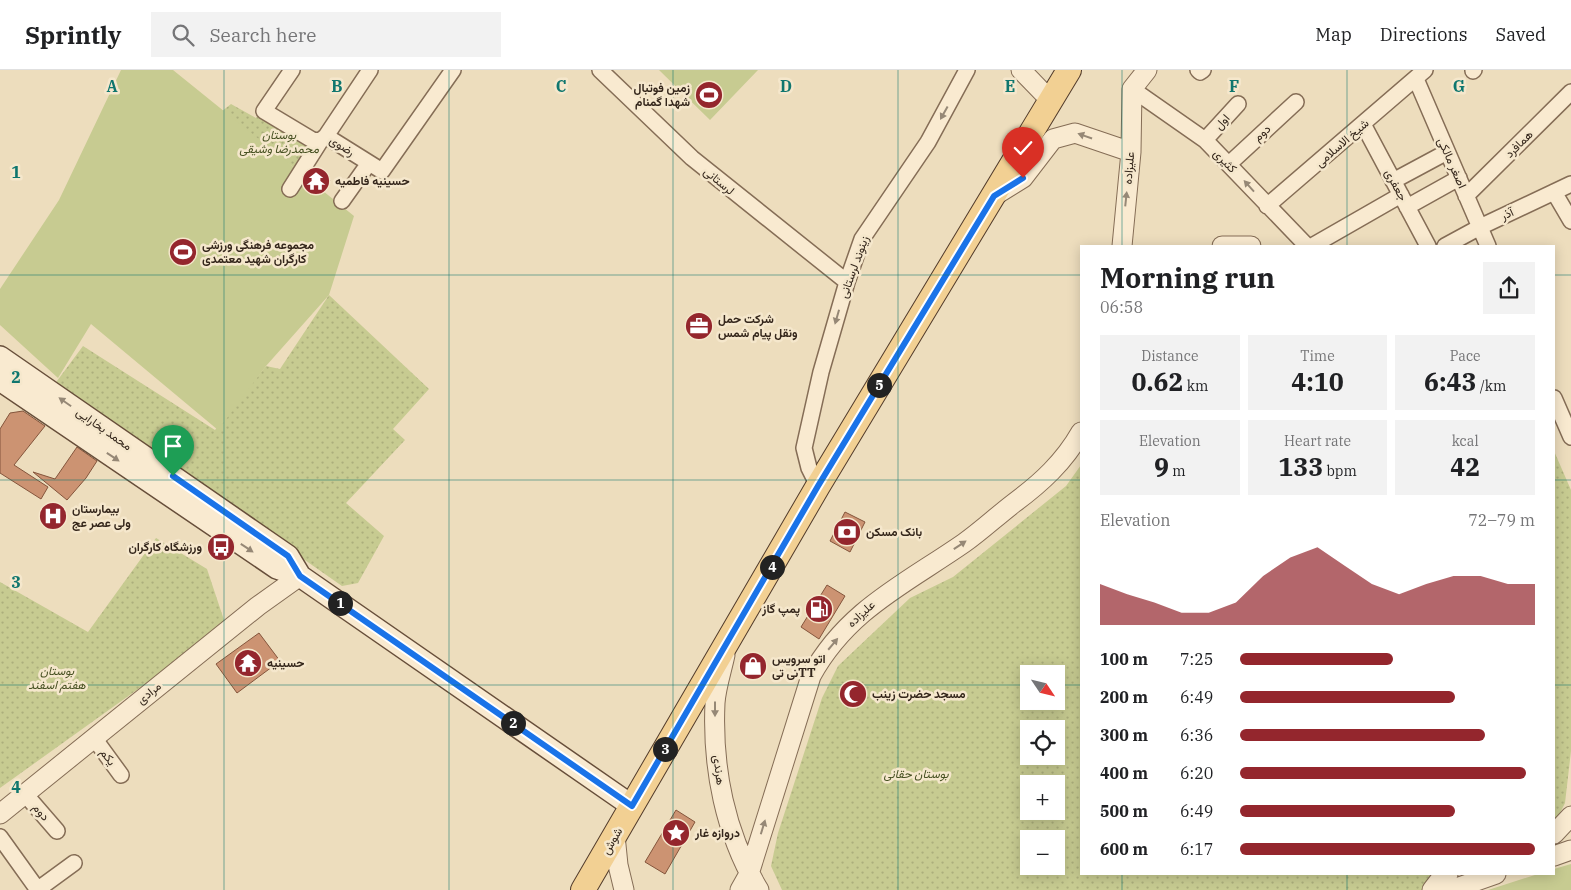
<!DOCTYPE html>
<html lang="en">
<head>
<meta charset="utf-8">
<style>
	body { margin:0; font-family:"IBM Plex Serif",Vazirmatn,serif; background:#f2f2f2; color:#202124; height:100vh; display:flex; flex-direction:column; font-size:19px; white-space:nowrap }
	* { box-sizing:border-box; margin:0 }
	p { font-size:16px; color:#757577 }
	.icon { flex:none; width:28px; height:28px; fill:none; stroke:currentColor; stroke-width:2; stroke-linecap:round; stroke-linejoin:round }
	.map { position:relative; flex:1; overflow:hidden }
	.drawer { position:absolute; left:1080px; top:175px; width:475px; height:630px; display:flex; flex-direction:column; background:#fff; border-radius:0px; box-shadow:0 2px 12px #0003 }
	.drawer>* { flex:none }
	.needle { width:32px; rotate:125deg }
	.tools { position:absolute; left:1020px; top:595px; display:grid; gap:10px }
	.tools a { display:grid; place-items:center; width:45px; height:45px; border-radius:0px; background:#fff; box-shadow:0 2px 12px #0003; font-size:25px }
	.pin { position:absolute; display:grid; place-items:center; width:42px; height:42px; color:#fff; margin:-51px -21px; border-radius:50% 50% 50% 0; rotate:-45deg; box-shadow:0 0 5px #0007 }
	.pin .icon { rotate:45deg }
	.km { position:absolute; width:25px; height:25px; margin:-12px; border-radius:50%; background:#222; color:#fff; font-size:14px; line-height:25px; text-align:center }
	.round { display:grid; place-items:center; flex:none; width:52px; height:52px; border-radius:0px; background:#f2f2f2 }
	.headline { display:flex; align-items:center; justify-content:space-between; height:85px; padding:0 20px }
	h1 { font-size:28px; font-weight:700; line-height:38px }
	.metrics { display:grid; grid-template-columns:repeat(3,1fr); gap:8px; height:85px; padding:5px 20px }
	.metrics div { display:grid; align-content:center; border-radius:0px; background:#f2f2f2; text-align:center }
	.metrics b { font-size:25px; font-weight:700 }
	.metrics small { font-size:14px; font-weight:400 }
	.metrics p { font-size:14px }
	.chart { height:140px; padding:10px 20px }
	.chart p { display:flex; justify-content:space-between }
	.chart svg { width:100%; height:90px; margin-top:5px; fill:#94262d; opacity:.7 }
	ul { padding:0 20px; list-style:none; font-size:16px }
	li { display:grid; grid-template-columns:80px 60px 1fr; align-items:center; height:38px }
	li i { height:12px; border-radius:6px; background:#94262d }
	header { display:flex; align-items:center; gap:30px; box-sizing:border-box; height:70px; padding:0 25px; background:#fff; border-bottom:1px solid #e0e0e0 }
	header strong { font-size:24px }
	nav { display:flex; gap:28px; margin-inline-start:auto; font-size:18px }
	.search { width:350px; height:45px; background:#f2f2f2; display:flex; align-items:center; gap:12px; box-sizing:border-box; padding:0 18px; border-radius:0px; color:#757577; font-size:19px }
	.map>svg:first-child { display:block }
</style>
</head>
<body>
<header>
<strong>Sprintly</strong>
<div class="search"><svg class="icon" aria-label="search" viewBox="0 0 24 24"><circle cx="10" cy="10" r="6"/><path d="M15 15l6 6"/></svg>Search here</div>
<nav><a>Map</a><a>Directions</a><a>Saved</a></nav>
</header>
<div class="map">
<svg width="1571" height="820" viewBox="0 0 1571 820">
	<defs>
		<pattern id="park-dots" width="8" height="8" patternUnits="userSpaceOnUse" patternTransform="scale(1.25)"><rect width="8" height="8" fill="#c7cb91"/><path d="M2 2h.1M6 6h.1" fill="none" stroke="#acae7c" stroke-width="1.8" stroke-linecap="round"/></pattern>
	</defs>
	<rect width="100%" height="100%" fill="#edddbd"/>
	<path fill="url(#park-dots)" fill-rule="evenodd" d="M 231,34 L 256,48 L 259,44 L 312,76 L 294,97 L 266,81 L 221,42 Z
		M 329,225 L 429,319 L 393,359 L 405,370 L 346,433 L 384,466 L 358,513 L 342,516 L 54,315 L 83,276 L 215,360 L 266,296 L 280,299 Z
		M 1554,381 L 1571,420 L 1571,681 L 1565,733 L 1554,755 Z
		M 1081,395 L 1081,804 L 1437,804 L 1424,820 L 782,820 L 771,796 L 778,763 L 822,628 L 838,596 L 910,528 L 953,507 L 1066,416 ZM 1029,604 L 1056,604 L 1056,631 L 1029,631 ZM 1029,659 L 1056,659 L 1056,686 L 1029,686 ZM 1029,714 L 1056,714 L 1056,741 L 1029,741 ZM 1029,769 L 1056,769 L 1056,796 L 1029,796 Z
		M 156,468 L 207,499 L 226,556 L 0,718 L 0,512 L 88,562 Z"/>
	<path fill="#c7cb91" d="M 121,0 L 173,0 L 354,146 L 329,225 L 266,296 L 218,360 L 91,254 L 58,308 L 0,255 L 0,219 L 59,130 Z
		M 659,0 L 758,0 L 710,50 Z
		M 1571,794 L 1571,820 L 1488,820 L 1538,804 L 1554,804 L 1554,799 Z"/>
	<path fill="#cc9372" stroke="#84553c" d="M 314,99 L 330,110 L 321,124 L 305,113 Z
		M 23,341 L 45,356 L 14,395 L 48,417 L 41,429 L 0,403 L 0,359 L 10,343 Z
		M 77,377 L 97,391 L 86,408 L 67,430 L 33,402 L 55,409 Z
		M 845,442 L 865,452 L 850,482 L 830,471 Z
		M 827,515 L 845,526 L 819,569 L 801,557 Z
		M 259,563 L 280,591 L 237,623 L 216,594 Z
		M 676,740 L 695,752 L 665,804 L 645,792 Z"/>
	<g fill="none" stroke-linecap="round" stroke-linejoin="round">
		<defs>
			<path id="minor" d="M 292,0 L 264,41 L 314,71 L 321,70 L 326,66 L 382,101 L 453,0
				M 600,0 L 692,88 L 847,212
				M 1198,0 L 1200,2 L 1203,0
				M 1473,1 L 1474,0
				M 1416,9 L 1488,176
				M 1132,19 L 1205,70 L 1307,176
				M 1363,54 L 1428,176
				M 326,66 L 370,0
				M 1205,70 L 1238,34
				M 1229,94 L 1296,32
				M 1393,111 L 1447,82
				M 290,119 L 321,70
				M 1554,122 L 1571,151
				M 1466,126 L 1571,22
				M 342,131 L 369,93
				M 1267,136 L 1425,0
				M 1407,137 L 1459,108
				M 1312,176 L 1401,125
				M 1445,176 L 1480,157 L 1571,114
				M 1554,328 L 1571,367
				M 818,416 L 809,398 L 804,378 L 821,302 L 847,212 L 862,169 L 928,72 L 967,0
				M 94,668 L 121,705
				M 25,724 L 57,761
				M 0,767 L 38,820
				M 37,820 L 74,793"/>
			<path id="tertiary" d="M 1021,0 L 1051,31
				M 994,126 L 1023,108 L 1053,69 L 1075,63 L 1131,82
				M 1122,176 L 1131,82 L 1132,19 L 1147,0
				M 1222,176 L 1251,176
				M 725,585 C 722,600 716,617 715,633 C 712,698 725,764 759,820
				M 0,744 L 258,536 L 300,506
				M 1554,764 L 1571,746
				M 615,765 L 618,795 L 624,820
				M 1554,786 L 1571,780
				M 740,820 L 749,804 L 811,606 C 847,540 905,514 964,473 C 981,461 997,446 1014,433 C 1041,413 1064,392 1081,362
				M 1432,820 L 1442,807 L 1448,804
				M 1451,820 L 1496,804"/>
			<path id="secondary" d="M 0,287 L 288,486 L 300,506
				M 0,310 L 277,498 L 300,506 L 632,736"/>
			<path id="primary" d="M 583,820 L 818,416 L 1069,0"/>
		</defs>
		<use href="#minor" stroke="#856d56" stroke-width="18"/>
		<use href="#tertiary" stroke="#856d56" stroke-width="21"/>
		<use href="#secondary" stroke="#674e3a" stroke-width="24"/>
		<use href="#primary" stroke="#523b2b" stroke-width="26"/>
		<use href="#minor" stroke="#f9ead0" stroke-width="15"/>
		<use href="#tertiary" stroke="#f9ead0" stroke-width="19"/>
		<use href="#secondary" stroke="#f9ead0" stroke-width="21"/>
		<use href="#primary" stroke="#f2d093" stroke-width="24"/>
	</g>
	<defs><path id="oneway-solid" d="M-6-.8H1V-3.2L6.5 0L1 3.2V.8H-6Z" transform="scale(1.25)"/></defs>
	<g fill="#968876">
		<use href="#oneway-solid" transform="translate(944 43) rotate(119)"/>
		<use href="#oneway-solid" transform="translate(1085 66) rotate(-161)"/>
		<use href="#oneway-solid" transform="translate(1249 116) rotate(-132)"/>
		<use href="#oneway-solid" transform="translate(1126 129) rotate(-84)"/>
		<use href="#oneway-solid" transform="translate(837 247) rotate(106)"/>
		<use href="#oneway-solid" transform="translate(65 332) rotate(-145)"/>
		<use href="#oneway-solid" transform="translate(113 387) rotate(34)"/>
		<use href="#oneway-solid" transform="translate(960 475) rotate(-34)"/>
		<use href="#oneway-solid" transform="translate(247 478) rotate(34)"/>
		<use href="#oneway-solid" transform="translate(833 574) rotate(-50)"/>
		<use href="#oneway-solid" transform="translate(715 639) rotate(90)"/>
		<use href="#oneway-solid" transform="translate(763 757) rotate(-73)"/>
	</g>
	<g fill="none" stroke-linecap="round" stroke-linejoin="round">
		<defs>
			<path id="route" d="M 173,406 L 288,486 L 300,506 L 632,736 L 818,416 L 994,126 L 1023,108"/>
		</defs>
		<use href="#route" stroke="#fff" stroke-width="10"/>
		<use href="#route" stroke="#1a73e8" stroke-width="6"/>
	</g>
	<path fill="none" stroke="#0f766e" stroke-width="1" stroke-opacity="0.55" d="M 224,0 L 224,820M 449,0 L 449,820M 673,0 L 673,820M 898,0 L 898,820M 1122,0 L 1122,176M 1347,0 L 1347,176M 0,205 L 1081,205M 1554,205 L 1571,205M 0,410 L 1081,410M 1554,410 L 1571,410M 0,615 L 1029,615M 1056,615 L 1081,615M 1554,615 L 1571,615M 1122,804 L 1122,820M 1347,804 L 1347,820"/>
	<defs>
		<symbol id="stadium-disc" viewBox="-11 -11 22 22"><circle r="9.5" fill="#94262d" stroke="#f5e7cc"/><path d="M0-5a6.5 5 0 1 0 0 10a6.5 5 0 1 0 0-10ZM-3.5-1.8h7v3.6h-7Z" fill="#fff"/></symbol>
		<symbol id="temple-disc" viewBox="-11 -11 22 22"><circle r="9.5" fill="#94262d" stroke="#f5e7cc"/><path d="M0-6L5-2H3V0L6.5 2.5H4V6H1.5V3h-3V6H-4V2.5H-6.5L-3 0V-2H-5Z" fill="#fff"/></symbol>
		<symbol id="office-disc" viewBox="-11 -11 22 22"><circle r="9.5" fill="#94262d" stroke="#f5e7cc"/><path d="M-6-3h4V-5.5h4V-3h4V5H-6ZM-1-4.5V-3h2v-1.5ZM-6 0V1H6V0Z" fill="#fff"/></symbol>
		<symbol id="hospital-disc" viewBox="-11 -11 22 22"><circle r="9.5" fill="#94262d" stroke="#f5e7cc"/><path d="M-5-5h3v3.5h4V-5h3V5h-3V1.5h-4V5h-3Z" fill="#fff"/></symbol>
		<symbol id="bank-disc" viewBox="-11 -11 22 22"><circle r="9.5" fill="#94262d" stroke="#f5e7cc"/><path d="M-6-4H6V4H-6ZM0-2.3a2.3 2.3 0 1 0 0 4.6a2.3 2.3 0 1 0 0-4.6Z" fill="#fff"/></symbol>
		<symbol id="bus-disc" viewBox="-11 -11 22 22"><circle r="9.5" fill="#94262d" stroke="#f5e7cc"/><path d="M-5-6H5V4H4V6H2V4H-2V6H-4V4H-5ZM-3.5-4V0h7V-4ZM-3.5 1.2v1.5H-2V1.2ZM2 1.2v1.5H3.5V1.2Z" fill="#fff"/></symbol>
		<symbol id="fuel-disc" viewBox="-11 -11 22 22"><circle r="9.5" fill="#94262d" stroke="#f5e7cc"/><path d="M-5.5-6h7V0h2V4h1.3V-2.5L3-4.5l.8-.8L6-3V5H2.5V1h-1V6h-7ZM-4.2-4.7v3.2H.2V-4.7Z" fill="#fff"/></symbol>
		<symbol id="shop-disc" viewBox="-11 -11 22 22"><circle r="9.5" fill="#94262d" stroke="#f5e7cc"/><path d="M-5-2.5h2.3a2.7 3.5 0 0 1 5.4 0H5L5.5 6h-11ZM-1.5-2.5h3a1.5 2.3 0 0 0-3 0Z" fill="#fff"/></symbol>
		<symbol id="mosque-disc" viewBox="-11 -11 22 22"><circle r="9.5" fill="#94262d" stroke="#f5e7cc"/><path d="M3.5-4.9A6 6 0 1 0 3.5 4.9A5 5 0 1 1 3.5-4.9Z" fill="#fff"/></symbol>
		<symbol id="sight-disc" viewBox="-11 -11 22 22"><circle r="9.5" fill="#94262d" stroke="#f5e7cc"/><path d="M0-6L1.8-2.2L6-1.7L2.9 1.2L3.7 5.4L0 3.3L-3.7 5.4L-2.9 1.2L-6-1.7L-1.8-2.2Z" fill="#fff"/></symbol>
	</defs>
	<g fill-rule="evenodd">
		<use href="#stadium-disc" x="693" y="9" width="32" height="32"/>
		<use href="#temple-disc" x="300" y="95" width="32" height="32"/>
		<use href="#stadium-disc" x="167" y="166" width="32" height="32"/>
		<use href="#office-disc" x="683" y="240" width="32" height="32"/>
		<use href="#hospital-disc" x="37" y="430" width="32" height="32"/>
		<use href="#bank-disc" x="831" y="446" width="32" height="32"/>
		<use href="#bus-disc" x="205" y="461" width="32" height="32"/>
		<use href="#fuel-disc" x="803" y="523" width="32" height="32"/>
		<use href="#temple-disc" x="232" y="577" width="32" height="32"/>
		<use href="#shop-disc" x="737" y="580" width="32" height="32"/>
		<use href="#mosque-disc" x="837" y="608" width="32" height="32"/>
		<use href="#sight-disc" x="660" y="747" width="32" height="32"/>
	</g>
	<g text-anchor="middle" stroke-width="5" stroke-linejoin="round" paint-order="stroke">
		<g font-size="12" font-weight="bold" fill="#34261b" stroke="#f5e7cc" text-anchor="start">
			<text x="690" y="22" text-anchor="end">زمین فوتبال<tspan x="690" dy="14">شهدا گمنام</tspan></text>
			<text x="335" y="115">حسینیه فاطمیه</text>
			<text x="202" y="179">مجموعه فرهنگی ورزشی<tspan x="202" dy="14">کارگران شهید معتمدی</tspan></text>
			<text x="718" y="253">شرکت حمل<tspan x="718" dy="14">ونقل پیام شمس</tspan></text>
			<text x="72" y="443">بیمارستان<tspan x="72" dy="14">ولی عصر عج</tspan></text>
			<text x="866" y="466">بانک مسکن</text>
			<text x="202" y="481" text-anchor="end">ورزشگاه کارگران</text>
			<text x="800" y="543" text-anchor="end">پمپ گاز</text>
			<text x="772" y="593">اتو سرویس<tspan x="772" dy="14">تی تیTT</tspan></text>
			<text x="267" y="597">حسینیه</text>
			<text x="872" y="628">مسجد حضرت زینب</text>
			<text x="695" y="767">دروازه غار</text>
		</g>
		<g font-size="12" fill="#34261b" stroke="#f5e7cc">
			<text transform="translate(1222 52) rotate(-48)" y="4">اول</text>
			<text transform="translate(1262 63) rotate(-43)" y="4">دوم</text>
			<text transform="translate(1342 73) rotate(-41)" y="4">شیخ الاسلامی</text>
			<text transform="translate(1519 74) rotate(-45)" y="4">همافرد</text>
			<text transform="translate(342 76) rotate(32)" y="4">رضوی</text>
			<text transform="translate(1225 91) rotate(46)" y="4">کثیری</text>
			<text transform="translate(1452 93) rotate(66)" y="4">اصغر مالکی</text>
			<text transform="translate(1129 98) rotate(-85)" y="4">علیزاده</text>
			<text transform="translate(719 111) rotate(40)" y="4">لرستانی</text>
			<text transform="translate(1396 115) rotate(62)" y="4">جعفری</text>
			<text transform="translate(1507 144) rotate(-25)" y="4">آذر</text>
			<text transform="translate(854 197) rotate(-70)" y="4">زینوند لرستانی</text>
			<text transform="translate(104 359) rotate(35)" y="4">محمد بخارایی</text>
			<text transform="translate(861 544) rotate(-43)" y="4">علیزاده</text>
			<text transform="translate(149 623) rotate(-39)" y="4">مرادی</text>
			<text transform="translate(108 687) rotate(53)" y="4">یکم</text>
			<text transform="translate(719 700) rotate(83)" y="4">هرندی</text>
			<text transform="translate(41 742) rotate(49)" y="4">دوم</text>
			<text transform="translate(612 771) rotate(-60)" y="4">شوش</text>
		</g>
		<g font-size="12" font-style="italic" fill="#475122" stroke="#f5e7cc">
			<text x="279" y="69">بوستان<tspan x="279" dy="14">محمدرضا وشیقی</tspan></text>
			<text x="57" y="605">بوستان<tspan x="57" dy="14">هفتم اسفند</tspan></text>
			<text x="916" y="708">بوستان حقانی</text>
		</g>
	</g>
	<g font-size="16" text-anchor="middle" font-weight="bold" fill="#0f766e" stroke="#f5e7cc" stroke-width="5" stroke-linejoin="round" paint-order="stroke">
		<text x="112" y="22">A</text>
		<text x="337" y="22">B</text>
		<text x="561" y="22">C</text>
		<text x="786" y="22">D</text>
		<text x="1010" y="22">E</text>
		<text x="1234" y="22">F</text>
		<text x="1459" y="22">G</text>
		<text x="16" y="108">1</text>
		<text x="16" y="313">2</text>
		<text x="16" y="518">3</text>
		<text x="16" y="723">4</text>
	</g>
</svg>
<div class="tools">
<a><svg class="needle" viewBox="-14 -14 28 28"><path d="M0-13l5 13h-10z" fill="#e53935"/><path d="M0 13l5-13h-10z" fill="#757577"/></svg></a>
<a><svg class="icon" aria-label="locate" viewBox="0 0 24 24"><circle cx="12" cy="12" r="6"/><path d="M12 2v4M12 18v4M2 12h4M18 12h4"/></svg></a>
<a>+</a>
<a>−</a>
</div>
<div class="pin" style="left:173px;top:406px;background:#1e9e55"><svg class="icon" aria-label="arrive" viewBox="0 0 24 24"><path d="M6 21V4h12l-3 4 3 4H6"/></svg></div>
<div class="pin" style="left:1023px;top:108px;background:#d93025"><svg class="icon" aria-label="check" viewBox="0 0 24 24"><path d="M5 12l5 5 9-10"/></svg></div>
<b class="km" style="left:340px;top:533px">1</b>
<b class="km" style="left:513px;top:653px">2</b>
<b class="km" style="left:665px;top:679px">3</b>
<b class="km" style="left:772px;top:497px">4</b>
<b class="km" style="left:879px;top:315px">5</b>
<section class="drawer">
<div class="headline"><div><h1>Morning run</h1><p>06:58</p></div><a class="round"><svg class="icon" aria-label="share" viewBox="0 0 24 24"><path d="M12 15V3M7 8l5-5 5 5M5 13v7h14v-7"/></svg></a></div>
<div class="metrics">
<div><p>Distance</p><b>0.62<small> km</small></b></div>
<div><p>Time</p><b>4:10</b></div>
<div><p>Pace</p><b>6:43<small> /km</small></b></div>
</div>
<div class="metrics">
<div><p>Elevation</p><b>9<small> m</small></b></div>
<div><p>Heart rate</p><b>133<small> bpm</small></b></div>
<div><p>kcal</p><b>42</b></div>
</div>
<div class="chart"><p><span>Elevation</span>72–79 m</p>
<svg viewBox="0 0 160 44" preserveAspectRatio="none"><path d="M0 44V24L10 29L20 33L30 38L40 38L50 33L60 20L70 11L80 6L90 15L100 24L110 29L120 24L130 20L140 20L150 24L160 24V44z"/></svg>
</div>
<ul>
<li><b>100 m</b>7:25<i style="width:52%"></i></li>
<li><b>200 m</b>6:49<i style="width:73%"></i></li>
<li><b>300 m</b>6:36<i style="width:83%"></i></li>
<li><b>400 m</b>6:20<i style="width:97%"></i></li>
<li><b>500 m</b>6:49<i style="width:73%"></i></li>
<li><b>600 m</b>6:17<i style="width:100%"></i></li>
</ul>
</section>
</div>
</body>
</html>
